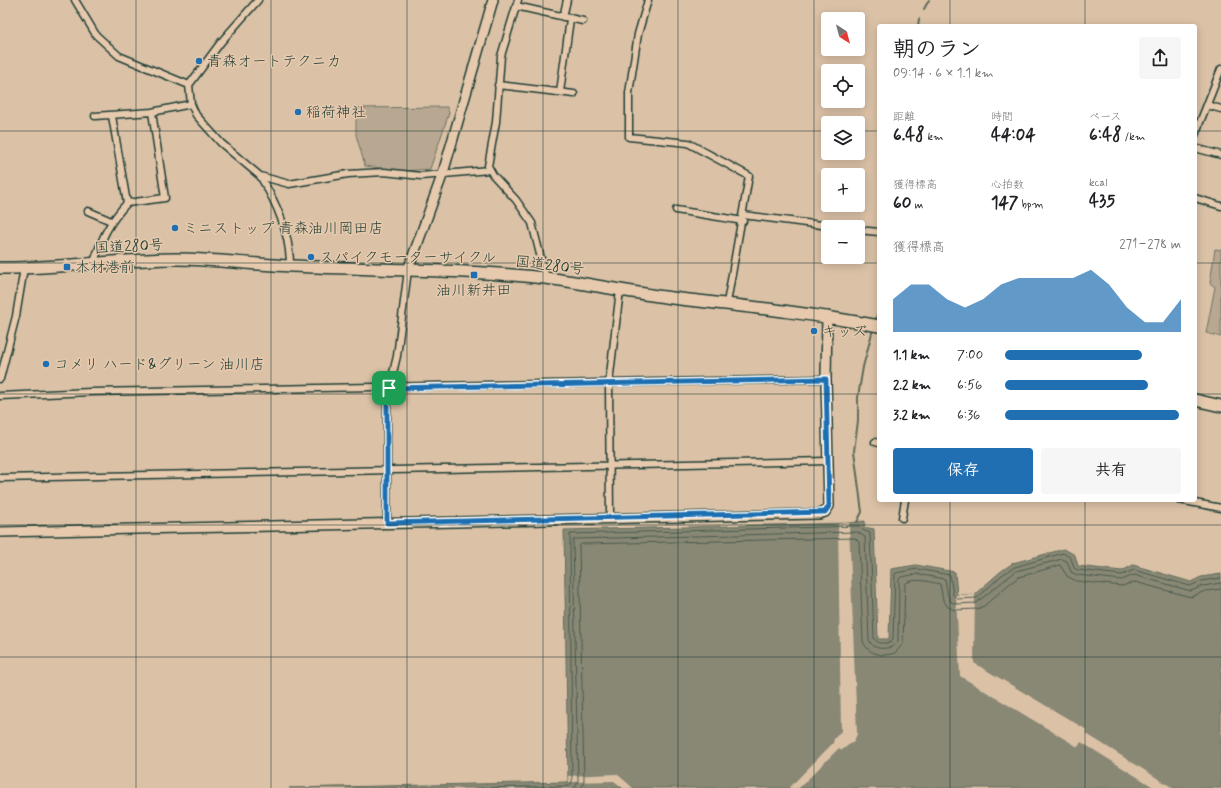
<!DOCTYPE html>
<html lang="ja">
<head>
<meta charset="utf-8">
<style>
	body { margin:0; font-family:Mynerve,"Klee One",sans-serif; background:#f6f6f6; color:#202124; height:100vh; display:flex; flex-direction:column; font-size:15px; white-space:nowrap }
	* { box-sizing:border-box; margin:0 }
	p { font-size:13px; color:#757577 }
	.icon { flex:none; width:22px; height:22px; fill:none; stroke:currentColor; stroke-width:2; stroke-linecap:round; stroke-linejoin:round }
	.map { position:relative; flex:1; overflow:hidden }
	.sheet { position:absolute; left:877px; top:24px; width:320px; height:478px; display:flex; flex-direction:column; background:#fff; border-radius:4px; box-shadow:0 2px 10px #0003 }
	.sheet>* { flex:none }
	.needle { width:26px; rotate:144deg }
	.buttons { position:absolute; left:821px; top:12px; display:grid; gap:8px }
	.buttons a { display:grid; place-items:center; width:44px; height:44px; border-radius:4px; background:#fff; box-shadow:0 2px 10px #0003; font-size:20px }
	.pin { position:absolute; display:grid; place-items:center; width:34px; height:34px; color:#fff; margin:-17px; border-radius:8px; box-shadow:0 2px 6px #0006 }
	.round { display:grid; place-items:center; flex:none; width:42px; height:42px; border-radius:4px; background:#f6f6f6 }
	.overview { display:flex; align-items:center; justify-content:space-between; height:68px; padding:0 16px }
	h1 { font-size:22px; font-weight:800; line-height:30px }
	.stats { display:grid; grid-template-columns:repeat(3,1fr); gap:6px; height:68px; padding:4px 16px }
	.stats div { display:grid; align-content:center }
	.stats b { font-size:17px; font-weight:800 }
	.stats small { font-size:11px; font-weight:400 }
	.stats p { font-size:11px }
	.chart { height:112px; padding:8px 16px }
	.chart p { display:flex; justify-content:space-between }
	.chart svg { width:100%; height:72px; margin-top:4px; fill:#1f6fb2; opacity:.7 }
	.action { display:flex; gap:8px; margin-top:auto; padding:8px 16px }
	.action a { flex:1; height:46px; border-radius:4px; background:#1f6fb2; color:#fff; font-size:16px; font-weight:800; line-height:46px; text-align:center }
	.action a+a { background:#f6f6f6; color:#202124 }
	ul { padding:0 16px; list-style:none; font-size:13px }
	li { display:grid; grid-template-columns:64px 48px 1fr; align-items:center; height:30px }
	li i { height:10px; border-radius:5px; background:#1f6fb2 }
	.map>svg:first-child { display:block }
</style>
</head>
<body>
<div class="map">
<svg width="1221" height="788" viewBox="0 0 1221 788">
	<rect width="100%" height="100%" fill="#dbc2a7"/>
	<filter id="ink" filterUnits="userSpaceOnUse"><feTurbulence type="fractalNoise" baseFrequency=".025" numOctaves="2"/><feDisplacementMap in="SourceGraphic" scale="8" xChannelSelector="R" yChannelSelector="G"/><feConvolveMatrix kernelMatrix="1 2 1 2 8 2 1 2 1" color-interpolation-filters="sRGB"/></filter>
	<g filter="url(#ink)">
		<path fill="#b8a892" stroke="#6c7263" d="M 447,107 L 449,113 L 430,169 L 403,171 L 365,166 L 356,135 L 356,108 Z
			M 1215,249 L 1221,250 L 1221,337 L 1206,333 L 1215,287 L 1210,283 Z"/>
		<path fill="#898874" stroke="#5f6a5a" d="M 865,521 L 864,527 L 874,529 L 878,639 L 889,639 L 891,569 L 916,565 L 955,572 L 957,595 L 975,594 L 1000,572 L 1013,563 L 1064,549 L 1075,555 L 1078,566 L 1122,571 L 1133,565 L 1191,582 L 1201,577 L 1221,574 L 1221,788 L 289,788 L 568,782 L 564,530 L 849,523 Z"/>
		<path fill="#dbc2a7" d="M 849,523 L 857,734 L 854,741 L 842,750 L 839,748 L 799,788 L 789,788 L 833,743 L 834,739 L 841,731 L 838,524 Z
			M 975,594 L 974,663 L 1087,730 L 1085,733 L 1173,788 L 1155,788 L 1081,742 L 1078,747 L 960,676 L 956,595 Z
			M 617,774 L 633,788 L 623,788 L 614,781 L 569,782 L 568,776 Z"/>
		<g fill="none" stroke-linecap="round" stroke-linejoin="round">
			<path stroke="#495b4e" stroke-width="1" d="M 481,788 L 568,786 L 572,783 L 570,534 L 859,526 L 863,530 L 870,533 L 874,639 L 879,643 L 890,643 L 893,639 L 895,574 L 896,573 L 917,569 L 950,575 L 953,595 L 957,599 L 977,598 L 1002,575 L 1015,567 L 1063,553 L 1071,558 L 1074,568 L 1078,570 L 1122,575 L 1134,570 L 1190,586 L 1202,581 L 1221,578
				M 575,788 L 578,781 L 573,540 L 575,539 L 857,532 L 865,537 L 869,640 C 873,650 883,649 892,647 L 898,641 L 899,579 L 901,577 L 917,574 L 945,579 L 948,596 L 951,602 L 957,604 L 976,603 L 1016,571 L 1062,559 L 1067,561 L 1071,572 L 1077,575 L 1122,580 L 1134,575 L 1191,591 L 1203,586 L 1221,583
				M 582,788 L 584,781 L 579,546 L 581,544 L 855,538 L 859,542 L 863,641 C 868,655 883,657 895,653 L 903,644 L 905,584 C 913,577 930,582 940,584 L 943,600 L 948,607 L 955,610 L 977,609 L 984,606 L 1009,584 L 1019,577 L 1060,565 L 1067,576 L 1076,581 L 1122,586 L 1135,582 L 1191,597 L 1205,591 L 1221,589"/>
			<path stroke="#5f6a5a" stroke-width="2" d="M 924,9 L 929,0
				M 918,26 L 919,19
				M 875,321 L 879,309
				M 857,522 L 862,512 L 854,451 L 858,421 L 858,397 L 863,367 L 873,329"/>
			<defs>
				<path id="street" d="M 75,0 L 96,35 L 119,56 L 189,85
					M 258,0 L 221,42 L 189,85 L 191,104 L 196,115 L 221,143 L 260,176 L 289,184 L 348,174 L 384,172 L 421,176 L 489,170
					M 518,0 L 501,56 L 496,122 L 488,166 L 493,175 L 516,200 L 532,223 L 546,278
					M 648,0 L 638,34 L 629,93 L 629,137 L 688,143 L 749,176 L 727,303
					M 516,6 L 583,21
					M 563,17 L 567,0
					M 498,85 L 574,94
					M 560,92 L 570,19
					M 1207,105 L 1221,109
					M 95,116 L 152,112
					M 112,116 L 127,203
					M 1195,135 L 1221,69
					M 1195,148 L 1221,155
					M 260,176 C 277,204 290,233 290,266
					M 1195,198 L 1221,206
					M 676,210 L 743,221
					M 88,211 L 111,221
					M 743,215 L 837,227
					M 858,230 L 879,232
					M 94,262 C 102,237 109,223 127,203 L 165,198 L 152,112 L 191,104
					M 0,379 L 16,316 L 24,268
					M 0,396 L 91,392 L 826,379
					M 875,442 L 879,443
					M 0,478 L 828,461
					M 1179,500 L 1221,508
					M 610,518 L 609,383 L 620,290
					M 902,518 L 905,500
					M 387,523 L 387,398 L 397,356 L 408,270"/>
				<path id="secondary" d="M 408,270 L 443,173 L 493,0
					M 0,532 L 819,514 L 825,512 L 829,506 L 826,379 L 827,316"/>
				<path id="highway" d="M 0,268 C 59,269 118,259 177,259 C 216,259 254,265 292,266 C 377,270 461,269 545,278 C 588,283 630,293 672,298 C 742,306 810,313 879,326
					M 1195,400 L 1221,406"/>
			</defs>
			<use href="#street" stroke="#1f3d34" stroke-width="9"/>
			<use href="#secondary" stroke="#1f3d34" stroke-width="12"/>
			<use href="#highway" stroke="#1f3d34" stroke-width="14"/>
			<use href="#street" stroke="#e7caae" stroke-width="6"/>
			<use href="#secondary" stroke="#e7caae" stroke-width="9"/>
			<use href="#highway" stroke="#e7caae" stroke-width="11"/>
		</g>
	</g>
	<g fill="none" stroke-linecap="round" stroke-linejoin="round" filter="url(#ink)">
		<defs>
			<path id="route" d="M 826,379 L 829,506 L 825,512 L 387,523 L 387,398 L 389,388 Z"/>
		</defs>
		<use href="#route" stroke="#fff" stroke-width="8"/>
		<use href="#route" stroke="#1f6fb2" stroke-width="5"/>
	</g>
	<path fill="none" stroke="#1f3d34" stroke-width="1" stroke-opacity="0.55" d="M 136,0 L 136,788M 271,0 L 271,788M 407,0 L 407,788M 543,0 L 543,788M 678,0 L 678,788M 814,0 L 814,788M 950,0 L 950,26M 1085,0 L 1085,26M 0,131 L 828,131M 858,131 L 879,131M 1195,131 L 1221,131M 0,263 L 879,263M 1195,263 L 1221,263M 0,394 L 879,394M 1195,394 L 1221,394M 950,500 L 950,788M 1085,500 L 1085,788M 0,525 L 1221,525M 0,657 L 1221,657"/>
	<g fill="#1f6fb2" stroke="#e7caae" stroke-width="1.5">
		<circle cx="199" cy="61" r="4"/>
		<circle cx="298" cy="112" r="4"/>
		<circle cx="175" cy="228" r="4"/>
		<circle cx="311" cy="257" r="4"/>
		<rect x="63" y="263" width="8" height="8" rx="2"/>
		<rect x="470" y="271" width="8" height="8" rx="2"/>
		<circle cx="814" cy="331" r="4"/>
		<circle cx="46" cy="364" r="4"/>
	</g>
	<g text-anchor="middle" stroke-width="3" stroke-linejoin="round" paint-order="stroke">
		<g font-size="15" fill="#1f3d34" stroke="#e7caae" text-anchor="start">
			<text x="207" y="66">青森オートテクニカ</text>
			<text x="306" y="117">稲荷神社</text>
			<text x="183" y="233">ミニストップ 青森油川岡田店</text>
			<text x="319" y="262">スパイクモーターサイクル</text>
			<text x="75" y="272">木材港前</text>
			<text x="474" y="295" text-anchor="middle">油川新井田</text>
			<text x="822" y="336">キッズ</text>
			<text x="54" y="369">コメリ ハード&amp;グリーン 油川店</text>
		</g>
		<g font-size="15" fill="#1f3d34" stroke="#e7caae">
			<text transform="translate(129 246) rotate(-3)" y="5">国道280号</text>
			<text transform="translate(550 265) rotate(7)" y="5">国道280号</text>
		</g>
	</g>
</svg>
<div class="buttons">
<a><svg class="needle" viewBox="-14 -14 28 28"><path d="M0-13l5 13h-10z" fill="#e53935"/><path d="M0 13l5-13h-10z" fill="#757577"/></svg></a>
<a><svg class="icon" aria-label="locate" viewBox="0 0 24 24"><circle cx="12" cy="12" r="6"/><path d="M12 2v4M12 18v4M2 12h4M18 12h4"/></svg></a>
<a><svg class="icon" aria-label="layers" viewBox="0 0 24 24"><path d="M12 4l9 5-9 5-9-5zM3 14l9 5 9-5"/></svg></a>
<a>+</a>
<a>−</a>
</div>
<div class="pin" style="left:389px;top:388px;background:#1e9e55"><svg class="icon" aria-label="arrive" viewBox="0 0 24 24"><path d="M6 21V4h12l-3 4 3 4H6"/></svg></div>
<section class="sheet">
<div class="overview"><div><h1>朝のラン</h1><p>09:14 · 6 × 1.1 km</p></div><a class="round"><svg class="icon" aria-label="share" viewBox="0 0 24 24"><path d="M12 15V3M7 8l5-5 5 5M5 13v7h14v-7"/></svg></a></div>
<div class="stats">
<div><p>距離</p><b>6.48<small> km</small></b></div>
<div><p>時間</p><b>44:04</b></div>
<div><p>ペース</p><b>6:48<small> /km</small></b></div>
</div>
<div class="stats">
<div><p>獲得標高</p><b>60<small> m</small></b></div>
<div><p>心拍数</p><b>147<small> bpm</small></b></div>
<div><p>kcal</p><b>435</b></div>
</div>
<div class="chart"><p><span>獲得標高</span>271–278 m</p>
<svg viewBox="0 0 160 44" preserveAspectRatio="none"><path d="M0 44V24L10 15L20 15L30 24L40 29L50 24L60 15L70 11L80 11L90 11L100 11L110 6L120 15L130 29L140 38L150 38L160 24V44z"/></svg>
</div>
<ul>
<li><b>1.1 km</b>7:00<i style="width:78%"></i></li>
<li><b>2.2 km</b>6:56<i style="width:81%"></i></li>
<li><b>3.2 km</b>6:36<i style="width:99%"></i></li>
</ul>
<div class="action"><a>保存</a><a>共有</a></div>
</section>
</div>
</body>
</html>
